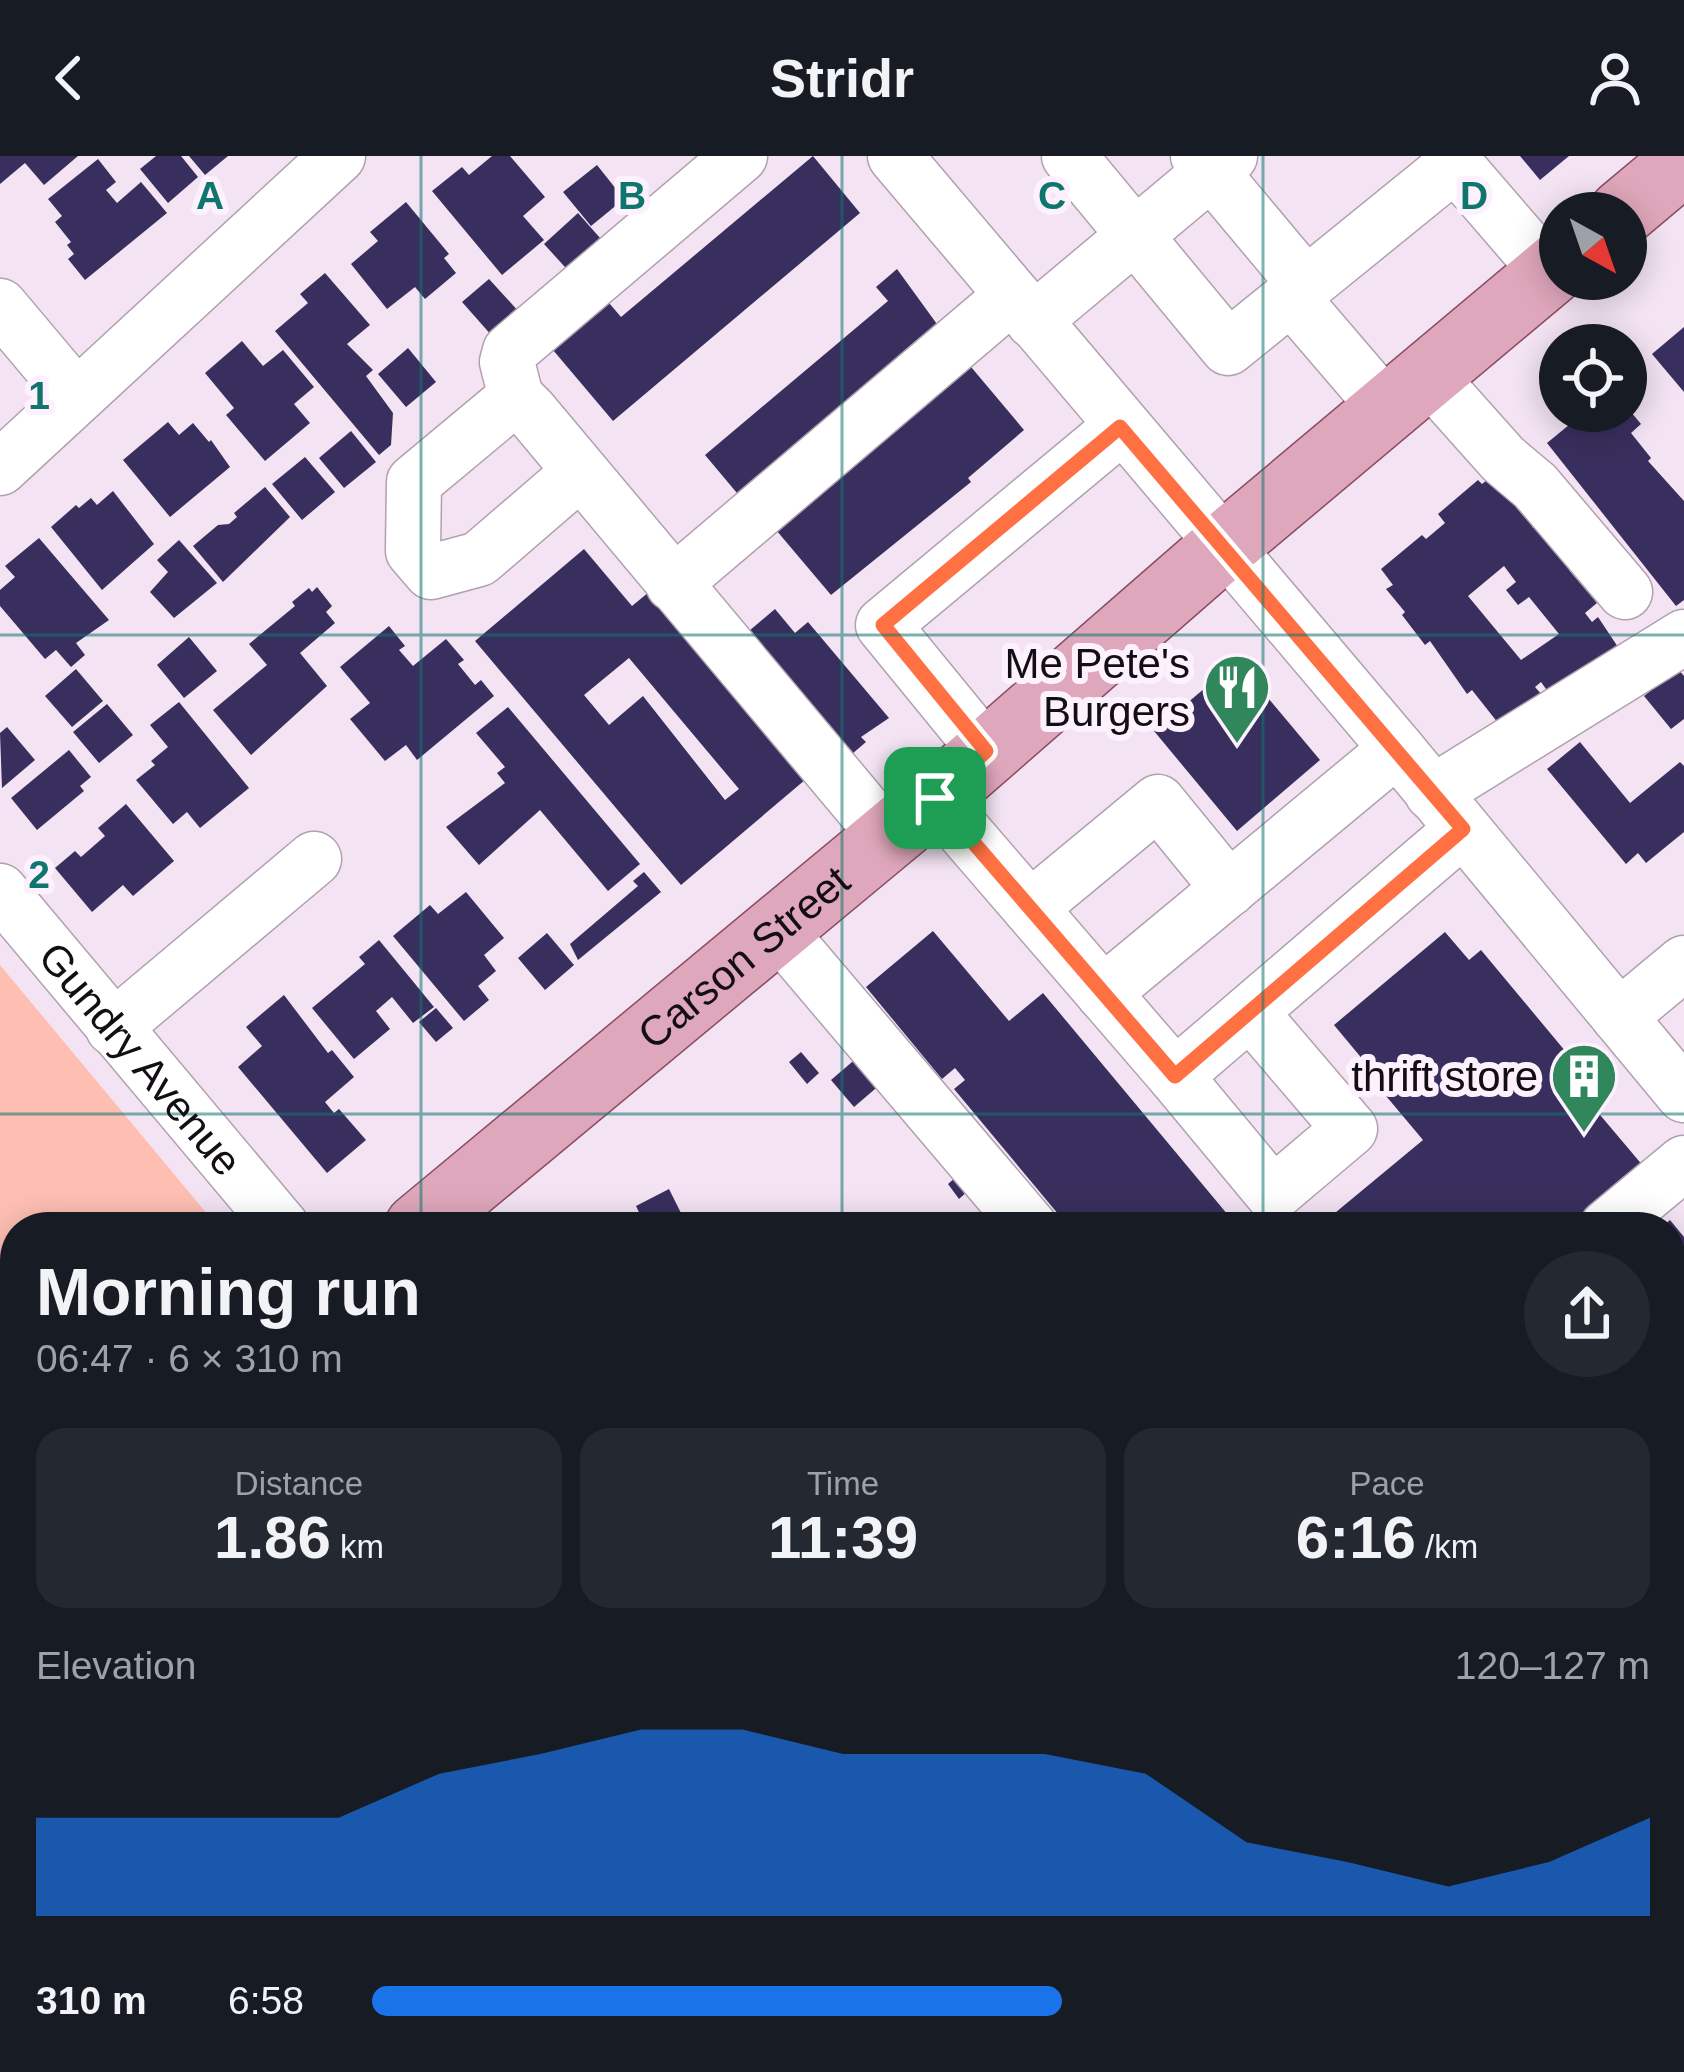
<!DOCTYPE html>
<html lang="en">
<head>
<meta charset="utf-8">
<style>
	body { margin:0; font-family:Helvetica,sans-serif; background:#242831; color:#f1f3f6; height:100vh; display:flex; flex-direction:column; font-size:45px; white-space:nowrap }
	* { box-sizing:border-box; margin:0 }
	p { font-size:39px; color:#9ea1a6 }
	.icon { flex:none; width:66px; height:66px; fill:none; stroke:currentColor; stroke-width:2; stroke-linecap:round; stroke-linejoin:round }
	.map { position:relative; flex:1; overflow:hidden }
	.sheet { position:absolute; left:0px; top:1056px; width:1686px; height:861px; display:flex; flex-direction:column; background:#171b24; border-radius:48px 48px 0 0; box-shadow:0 6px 30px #0003 }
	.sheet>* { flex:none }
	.needle { width:78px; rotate:140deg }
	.fabs { position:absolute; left:1539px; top:36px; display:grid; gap:24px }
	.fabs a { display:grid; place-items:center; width:108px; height:108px; border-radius:50%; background:#171b24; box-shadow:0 6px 30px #0003; font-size:60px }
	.pin { position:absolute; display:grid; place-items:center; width:102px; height:102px; color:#fff; margin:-51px; border-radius:24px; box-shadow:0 6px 18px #0006 }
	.round { display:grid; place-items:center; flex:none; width:126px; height:126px; border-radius:63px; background:#242831 }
	.headline { display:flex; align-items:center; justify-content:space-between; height:204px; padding:0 36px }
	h1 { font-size:66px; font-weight:700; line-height:90px }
	.figures { display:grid; grid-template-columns:repeat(3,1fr); gap:18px; height:204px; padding:12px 36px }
	.figures div { display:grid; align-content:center; border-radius:30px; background:#242831; text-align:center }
	.figures b { font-size:60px; font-weight:700 }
	.figures small { font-size:33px; font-weight:400 }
	.figures p { font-size:33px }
	.chart { height:336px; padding:24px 36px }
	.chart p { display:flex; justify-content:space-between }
	.chart svg { width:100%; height:216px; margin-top:12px; fill:#1a73e8; opacity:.7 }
	ul { padding:0 36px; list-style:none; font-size:39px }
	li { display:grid; grid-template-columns:192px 144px 1fr; align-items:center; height:90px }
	li i { height:30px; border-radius:15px; background:#1a73e8 }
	header { display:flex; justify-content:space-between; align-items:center; height:156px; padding:0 36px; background:#171b24; font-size:54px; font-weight:700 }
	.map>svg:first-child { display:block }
</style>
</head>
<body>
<header><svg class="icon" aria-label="back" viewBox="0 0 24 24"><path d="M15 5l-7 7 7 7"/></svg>Stridr<svg class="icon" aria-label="person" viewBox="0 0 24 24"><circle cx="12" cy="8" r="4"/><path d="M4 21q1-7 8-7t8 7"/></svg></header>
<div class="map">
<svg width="1684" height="1916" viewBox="0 0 1684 1916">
	<rect width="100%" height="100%" fill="#f3e3f3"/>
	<path fill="#febfb2" d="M 0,809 L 218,1071 L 15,1071 L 15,1318 L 0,1330 Z"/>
	<path fill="#392f5e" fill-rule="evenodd" d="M 0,0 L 78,0 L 44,29 L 25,7 L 0,28 Z
		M 156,0 L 181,0 L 198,21 L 168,47 L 140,13 Z
		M 189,0 L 228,0 L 205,19 Z
		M 492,0 L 510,0 L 545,41 L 523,60 L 544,84 L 502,119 L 432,35 L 462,11 L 469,19 Z
		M 813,0 L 860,57 L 613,265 L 542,181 L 598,134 L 621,161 Z
		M 1520,0 L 1569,0 L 1540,24 Z
		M 98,3 L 116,26 L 106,34 L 117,47 L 141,26 L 167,57 L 85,124 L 68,103 L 74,98 L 67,89 L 71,86 L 55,66 L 62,60 L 48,43 Z
		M 597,9 L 624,43 L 591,70 L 563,36 Z
		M 406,46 L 449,98 L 444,102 L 456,117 L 425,143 L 415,131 L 387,153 L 351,108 L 378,85 L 370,76 Z
		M 578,57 L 608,91 L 574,121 L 544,88 Z
		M 897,113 L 942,175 L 742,343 L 705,299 L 888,145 L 876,131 Z
		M 325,117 L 370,169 L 347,188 L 373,214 L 366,220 L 393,257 L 391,289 L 379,299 L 275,175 L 308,147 L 300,138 Z
		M 489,123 L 520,157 L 493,181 L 462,146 Z
		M 1684,171 L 1684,236 L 1652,198 Z
		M 242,185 L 263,210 L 283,194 L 314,231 L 294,248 L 310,267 L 265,305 L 226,259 L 234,252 L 205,217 Z
		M 408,192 L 436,226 L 406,251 L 378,218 Z
		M 966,205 L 1024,274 L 968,322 L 971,326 L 831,439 L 771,368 Z
		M 1626,250 L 1641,268 L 1631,277 L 1651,302 L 1648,305 L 1684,345 L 1684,444 L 1676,450 L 1547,287 L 1586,255 L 1626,255 Z
		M 168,266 L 179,279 L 193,267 L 209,286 L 211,284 L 230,311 L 170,361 L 123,304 Z
		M 351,275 L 376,306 L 344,332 L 319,302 Z
		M 305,301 L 335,336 L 302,364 L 272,328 Z
		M 1492,320 L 1518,353 L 1523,349 L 1538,367 L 1532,372 L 1537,372 L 1555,397 L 1559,393 L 1574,410 L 1569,414 L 1597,447 L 1585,457 L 1592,466 L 1598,461 L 1620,494 L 1551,540 L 1541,526 L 1535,531 L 1542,539 L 1502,572 L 1472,534 L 1467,538 L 1430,485 L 1425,489 L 1402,459 L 1405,456 L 1386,433 L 1393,429 L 1381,413 L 1422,379 L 1426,383 L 1445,367 L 1438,358 L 1478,324 L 1482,328 ZM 1504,410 L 1516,426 L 1506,434 L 1518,449 L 1529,441 L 1559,478 L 1521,504 L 1468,440 Z
		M 265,331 L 290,361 L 223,426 L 193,390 L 218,369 L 229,368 L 237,361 L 234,357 Z
		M 113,335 L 154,388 L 102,434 L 51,371 L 76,349 L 79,352 L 91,342 L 97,349 Z
		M 39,382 L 109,464 L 76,487 L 85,499 L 71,511 L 56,494 L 45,503 L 0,450 L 0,434 L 15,421 L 5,410 Z
		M 179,384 L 217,427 L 174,462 L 150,436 L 168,416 L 157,404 Z
		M 584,393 L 632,450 L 649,436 L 812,618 L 681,729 L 475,485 ZM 629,502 L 739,633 L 725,644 L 643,540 L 609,569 L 584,539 Z
		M 317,431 L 332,450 L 326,456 L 335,467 L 300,497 L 327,530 L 251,599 L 213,554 L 267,509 L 249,488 L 295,450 L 292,446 L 309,432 L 312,436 Z
		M 775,453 L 795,477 L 808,466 L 889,562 L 861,581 L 866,586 L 845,604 L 742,481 Z
		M 389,470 L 405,490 L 399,494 L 413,510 L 446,483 L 464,504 L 458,508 L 475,529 L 481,524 L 494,540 L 417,604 L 406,589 L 385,605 L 350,563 L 370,547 L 340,511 Z
		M 189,481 L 217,515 L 184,542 L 157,509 Z
		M 1237,505 L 1320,604 L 1237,675 L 1154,575 Z
		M 76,513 L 103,545 L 72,571 L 45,540 Z
		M 1678,513 L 1684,520 L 1684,563 L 1671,573 L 1644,540 Z
		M 179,546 L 249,632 L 200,672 L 187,656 L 173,668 L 136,624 L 155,609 L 151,605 L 168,591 L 150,569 Z
		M 107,548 L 133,579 L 99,607 L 73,576 Z
		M 508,551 L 640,708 L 608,735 L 540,654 L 479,709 L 446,671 L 505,627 L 497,617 L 505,611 L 476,577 Z
		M 7,571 L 35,604 L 2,632 L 0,577 Z
		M 1580,586 L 1630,647 L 1680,606 L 1684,610 L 1684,676 L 1646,707 L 1638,697 L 1626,708 L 1547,613 Z
		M 69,594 L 91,621 L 80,630 L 84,635 L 37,674 L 11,642 Z
		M 126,648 L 174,705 L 133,740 L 123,729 L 92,756 L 55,712 L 75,695 L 81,701 L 105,680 L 98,672 Z
		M 644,716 L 661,736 L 578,804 L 570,788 L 638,730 L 633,725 Z
		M 466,736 L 504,782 L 484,799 L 496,815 L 478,830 L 489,844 L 464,865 L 393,780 L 430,749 L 438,758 Z
		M 933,775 L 1009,865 L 1043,837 L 1238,1071 L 1069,1071 L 954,933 L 965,924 L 955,912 L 942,923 L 866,831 Z
		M 1445,776 L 1469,804 L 1481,794 L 1601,938 L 1590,947 L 1644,1011 L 1572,1071 L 1318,1071 L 1423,984 L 1360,909 L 1364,905 L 1334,869 Z
		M 547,777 L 574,809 L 545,834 L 518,802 Z
		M 379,784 L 434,851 L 413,867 L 392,841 L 376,855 L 390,873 L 354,903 L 312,852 L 365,808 L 359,801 Z
		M 284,839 L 328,897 L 332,894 L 354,921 L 325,946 L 334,957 L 339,953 L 366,984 L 327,1017 L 238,911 L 262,890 L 246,871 Z
		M 436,852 L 453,872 L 436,886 L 419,866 Z
		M 801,896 L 819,917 L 807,928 L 789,906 Z
		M 859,900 L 882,927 L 854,951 L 831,924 Z
		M 956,1021 L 968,1035 L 959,1043 L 948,1028 Z
		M 669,1033 L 686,1067 L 678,1071 L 646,1071 L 636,1050 Z
		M 1670,1064 L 1684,1081 L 1684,1101 L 1671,1112 L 1671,1071 L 1662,1071 Z
		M 1684,1248 L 1684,1322 L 1677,1329 L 1671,1322 L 1671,1259 Z
		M 15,1536 L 15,1570 L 0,1552 Z
		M 1671,1621 L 1684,1635 L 1684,1643 L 1671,1654 Z
		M 15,1636 L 15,1676 L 0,1659 L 0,1649 Z
		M 1684,1674 L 1684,1767 L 1671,1778 L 1671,1684 Z
		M 0,1749 L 15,1767 L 15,1815 L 0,1828 Z
		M 1671,1793 L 1684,1808 L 1684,1824 L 1671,1835 Z
		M 176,1902 L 290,1902 L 273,1916 L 188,1916 Z
		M 305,1902 L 353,1902 L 365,1916 L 317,1916 Z
		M 512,1902 L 593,1902 L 577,1916 L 517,1916 L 508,1905 Z
		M 825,1902 L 880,1902 L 864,1916 L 821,1916 L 816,1910 Z
		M 910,1902 L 942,1902 L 926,1916 L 899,1916 L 912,1905 Z
		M 1029,1902 L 1081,1902 L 1069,1916 L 1041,1916 Z
		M 1133,1902 L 1162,1902 L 1145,1916 Z
		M 1190,1902 L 1245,1902 L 1257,1916 L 1174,1916 Z
		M 1465,1902 L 1522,1902 L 1506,1916 L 1472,1916 Z
		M 1586,1902 L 1640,1902 L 1652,1916 L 1575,1916 L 1573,1913 Z
		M 454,1903 L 465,1916 L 438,1916 Z"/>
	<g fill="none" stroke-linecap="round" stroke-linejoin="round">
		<defs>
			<g id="minor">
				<path d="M 895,0 L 1397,593 L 1684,939"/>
				<path d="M 1069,0 L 1228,192 L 1306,129 L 1198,0"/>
				<path d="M 1448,0 L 1549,117"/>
				<path d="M 1306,129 L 1455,8"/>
				<path d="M 1291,141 L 1387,253"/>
				<path d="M 0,150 L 75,239"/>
				<path d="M 1033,165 L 1230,0"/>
				<path d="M 1428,219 L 1503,303 L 1535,330 L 1625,436"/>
				<path d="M 516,241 L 507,206 L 510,195 L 740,0"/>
				<path d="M 0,312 L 338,0"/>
				<path d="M 580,316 L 479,403 L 431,416 L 413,395 L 414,326 L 516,241 L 531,256 L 887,681"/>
				<path d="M 673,428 L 1012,140"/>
				<path d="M 986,595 L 883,469 L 1121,271"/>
				<path d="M 1432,637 L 1684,481"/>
				<path d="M 935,642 L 1175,920 L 1463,673"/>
				<path id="s1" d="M 0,735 L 282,1071"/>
				<path d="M 1030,752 L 1158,646 L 1229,733"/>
				<path d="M 777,773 L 1030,1071"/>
				<path d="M 1103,837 L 1397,593"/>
				<path d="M 1619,861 L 1684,807"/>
				<path d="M 113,872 L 314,703"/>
				<path d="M 1175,920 L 1273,1038 L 1350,973 L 1250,856"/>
				<path d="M 1607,1071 L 1684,1007"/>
				<path d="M 1671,1443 L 1684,1432"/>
				<path d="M 1671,1511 L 1684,1527"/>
				<path d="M 691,1902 L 702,1916"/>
				<path d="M 1345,1902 L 1357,1916"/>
				<path d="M 27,1916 L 43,1902"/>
			</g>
			<g id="major">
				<path d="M 1622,57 L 1684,5"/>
				<path id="s2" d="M 418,1071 L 935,642 L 1224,390 L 1560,108"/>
				<path d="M 0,1418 L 15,1406"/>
			</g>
		</defs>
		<use href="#minor" stroke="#b0a1b1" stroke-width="57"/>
		<use href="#major" stroke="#894c63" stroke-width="69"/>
		<use href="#minor" stroke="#fff" stroke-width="54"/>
		<use href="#major" stroke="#dfa7bb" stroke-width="66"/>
	</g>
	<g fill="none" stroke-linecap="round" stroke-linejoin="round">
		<defs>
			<path id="route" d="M 1120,271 L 1463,673 L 1175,920 L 935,642 L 986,595 L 883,469 Z"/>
		</defs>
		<use href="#route" stroke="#fff" stroke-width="24"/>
		<use href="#route" stroke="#ff7043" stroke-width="15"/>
	</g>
	<path fill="none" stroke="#0f766e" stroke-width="3" stroke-opacity="0.55" d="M 421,0 L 421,1071M 842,0 L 842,1071M 1263,0 L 1263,1071M 0,479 L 1684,479M 0,958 L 1684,958M 0,1437 L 15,1437M 1671,1437 L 1684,1437M 421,1902 L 421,1916M 842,1902 L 842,1916M 1263,1902 L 1263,1916"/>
	<defs>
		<symbol id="restaurant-pin" viewBox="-11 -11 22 30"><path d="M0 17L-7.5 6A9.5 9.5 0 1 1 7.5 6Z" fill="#30875c" stroke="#fef1fe"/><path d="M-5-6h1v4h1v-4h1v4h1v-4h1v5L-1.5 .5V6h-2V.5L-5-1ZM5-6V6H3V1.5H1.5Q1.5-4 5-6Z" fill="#fff"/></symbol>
		<symbol id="building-pin" viewBox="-11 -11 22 30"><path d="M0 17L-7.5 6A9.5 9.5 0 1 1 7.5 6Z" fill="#30875c" stroke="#fef1fe"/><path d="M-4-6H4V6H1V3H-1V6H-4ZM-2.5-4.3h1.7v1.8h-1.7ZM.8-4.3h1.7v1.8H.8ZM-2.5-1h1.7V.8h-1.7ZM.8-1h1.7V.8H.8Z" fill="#fff"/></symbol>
	</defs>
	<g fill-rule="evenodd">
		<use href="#restaurant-pin" x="1199" y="493" width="76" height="104"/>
		<use href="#building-pin" x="1546" y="882" width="76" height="104"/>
	</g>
	<g text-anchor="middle" stroke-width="12" stroke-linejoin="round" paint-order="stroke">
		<g font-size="42" fill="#130e13" stroke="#fef1fe" text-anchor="end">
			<text x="1190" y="522">Me Pete's<tspan x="1190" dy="48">Burgers</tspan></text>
			<text x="1538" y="935">thrift store</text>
		</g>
		<g font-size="42" fill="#130e13" stroke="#fef1fe">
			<text dy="15" stroke="none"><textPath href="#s2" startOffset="423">Carson Street</textPath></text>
			<text dy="15" stroke="none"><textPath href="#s1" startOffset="219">Gundry Avenue</textPath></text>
		</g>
	</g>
	<g font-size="39" text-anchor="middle" font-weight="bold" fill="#0f766e" stroke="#fef1fe" stroke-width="12" stroke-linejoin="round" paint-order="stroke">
		<text x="210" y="53">A</text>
		<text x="632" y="53">B</text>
		<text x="1052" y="53">C</text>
		<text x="1474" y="53">D</text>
		<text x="39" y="253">1</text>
		<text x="39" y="732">2</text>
	</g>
</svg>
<div class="fabs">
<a><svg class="needle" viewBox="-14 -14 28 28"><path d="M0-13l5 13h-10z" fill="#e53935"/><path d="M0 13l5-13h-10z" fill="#9ea1a6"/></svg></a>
<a><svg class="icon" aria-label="locate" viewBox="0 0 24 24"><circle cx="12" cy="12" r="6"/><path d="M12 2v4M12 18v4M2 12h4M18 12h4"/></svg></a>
</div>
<div class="pin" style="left:935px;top:642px;background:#1e9e55"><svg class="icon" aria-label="arrive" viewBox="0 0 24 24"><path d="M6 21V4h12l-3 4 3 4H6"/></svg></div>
<section class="sheet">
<div class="headline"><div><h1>Morning run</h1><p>06:47 · 6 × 310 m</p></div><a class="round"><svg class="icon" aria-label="share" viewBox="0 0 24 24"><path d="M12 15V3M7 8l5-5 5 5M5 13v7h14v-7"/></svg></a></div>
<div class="figures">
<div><p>Distance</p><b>1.86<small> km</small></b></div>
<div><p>Time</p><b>11:39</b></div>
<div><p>Pace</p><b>6:16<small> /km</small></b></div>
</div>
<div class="chart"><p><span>Elevation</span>120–127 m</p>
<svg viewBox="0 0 160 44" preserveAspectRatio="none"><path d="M0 44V24L10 24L20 24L30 24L40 15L50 11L60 6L70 6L80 11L90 11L100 11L110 15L120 29L130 33L140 38L150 33L160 24V44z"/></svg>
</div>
<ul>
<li><b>310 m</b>6:58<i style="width:54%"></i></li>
</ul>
</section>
</div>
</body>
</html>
